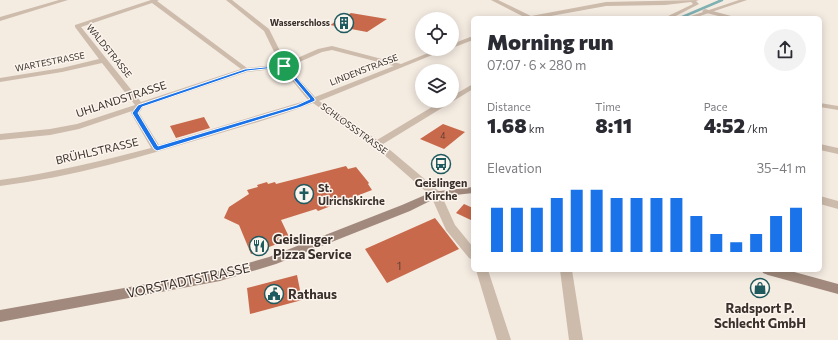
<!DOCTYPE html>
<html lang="en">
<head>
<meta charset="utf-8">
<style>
	body { margin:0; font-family:Commissioner,sans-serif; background:#f2f2f3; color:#2b2b33; height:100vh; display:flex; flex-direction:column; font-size:15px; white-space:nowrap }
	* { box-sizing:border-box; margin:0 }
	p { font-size:13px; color:#7c7c81 }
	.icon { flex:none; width:22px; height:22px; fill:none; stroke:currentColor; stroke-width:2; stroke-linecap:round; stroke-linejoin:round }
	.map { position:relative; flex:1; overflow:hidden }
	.side { position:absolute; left:471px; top:16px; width:351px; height:256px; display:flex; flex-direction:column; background:#fff; border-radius:6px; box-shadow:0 2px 10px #0003 }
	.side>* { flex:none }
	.tools { position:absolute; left:415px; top:12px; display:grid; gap:8px }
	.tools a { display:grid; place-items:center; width:44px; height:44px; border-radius:50%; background:#fff; box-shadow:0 2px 10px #0003; font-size:20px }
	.pin { position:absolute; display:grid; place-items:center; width:34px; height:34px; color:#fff; margin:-17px; border:2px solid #fff; border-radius:50%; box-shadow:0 1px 4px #0007 }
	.round { display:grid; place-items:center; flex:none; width:42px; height:42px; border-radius:21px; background:#f2f2f3 }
	.summary { display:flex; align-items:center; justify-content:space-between; height:68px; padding:0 16px }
	h1 { font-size:22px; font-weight:800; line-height:30px }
	.stats { display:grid; grid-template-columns:repeat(3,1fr); gap:6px; height:68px; padding:4px 16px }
	.stats div { display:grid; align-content:center }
	.stats b { font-size:20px; font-weight:800 }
	.stats small { font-size:11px; font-weight:400 }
	.stats p { font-size:11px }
	.chart { height:112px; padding:8px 16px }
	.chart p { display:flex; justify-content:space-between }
	.chart svg { width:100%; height:72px; margin-top:4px; stroke:#1a73e8; stroke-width:6 }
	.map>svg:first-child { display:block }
</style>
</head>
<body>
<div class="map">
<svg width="838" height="340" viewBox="0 0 838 340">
	<rect width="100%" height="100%" fill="#f4ebe1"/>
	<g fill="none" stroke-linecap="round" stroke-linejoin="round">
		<path stroke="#7fb0b2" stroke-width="2.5" d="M 680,18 L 722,0"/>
	</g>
	<path fill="#c8694b" d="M 351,13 L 387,19 L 367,32 L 330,25 Z
		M 204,117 L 210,128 L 176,138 L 170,126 Z
		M 443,124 L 465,132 L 444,149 L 420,139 Z
		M 346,166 L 348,169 L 356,167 L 369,183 L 368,184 L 372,190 L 318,211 L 316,209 L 281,220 L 290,239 L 251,254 L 239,225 L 224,218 L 229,207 L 249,194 L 247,190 L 258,187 L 257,185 L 267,182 L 268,184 L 275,182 L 276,184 Z
		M 464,204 L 473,208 L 473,221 L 456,213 Z
		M 435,218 L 459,249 L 387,283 L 365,249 Z
		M 297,275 L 302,300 L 250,314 L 247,288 Z"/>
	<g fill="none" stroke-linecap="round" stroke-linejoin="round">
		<path fill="#cdbbac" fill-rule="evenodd" d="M 59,0 L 68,0 L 0,21 L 0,17 Z
			M 151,0 L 159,0 L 157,1 L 247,68 L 280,64 L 264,31 L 226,0 L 232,0 L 269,29 L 286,63 L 318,49 L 332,46 L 401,64 L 438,49 L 447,49 L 319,101 L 377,140 L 442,101 L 452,101 L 452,96 L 473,84 L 473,89 L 383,144 L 440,192 L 455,225 L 473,247 L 473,260 L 469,258 L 446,230 L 431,196 L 374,146 L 313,103 C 281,116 247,125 214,135 C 144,156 73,177 0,186 L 0,180 C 51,173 102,161 151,148 L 131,113 L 132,111 L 79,129 L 50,135 L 0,140 L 0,134 L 50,129 L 77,124 L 135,105 L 102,63 L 62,72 L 0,82 L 0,78 L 62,68 L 99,59 L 75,27 L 75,25 ZM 152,3 L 241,69 L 141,102 L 81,27 ZM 332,50 L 394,66 L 315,97 L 288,67 L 322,52 ZM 282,68 L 308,100 L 159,145 L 139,113 L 143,107 L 247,72 Z
			M 491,0 L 498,0 L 531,16 L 606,2 L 699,0 L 696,1 L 699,4 L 672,18 L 664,18 L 693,4 L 691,2 L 665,5 L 606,6 L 540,18 L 526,18 Z
			M 705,9 L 735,17 L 736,18 L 726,18 L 703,12 L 702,11 Z
			M 473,36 L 473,40 L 452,48 L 452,44 Z
			M 820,103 L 838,106 L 838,110 L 820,107 Z
			M 820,144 L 838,148 L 838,154 L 820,150 Z
			M 820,196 L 838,201 L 838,209 L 820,204 Z
			M 476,270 L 488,270 L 511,340 L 497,340 Z
			M 560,270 L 572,270 L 583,340 L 569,340 Z"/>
		<path fill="#cdbbac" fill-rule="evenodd" d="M 739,0 L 747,0 L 694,18 L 685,18 Z"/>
		<path fill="#a18a7d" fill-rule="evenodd" d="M 473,187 L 473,193 L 438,197 L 410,211 L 276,264 L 220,281 L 0,322 L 0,310 L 220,271 L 269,257 L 402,205 L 432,192 Z
			M 762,270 L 787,270 L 838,284 L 838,294 L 768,275 L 763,273 Z"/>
	</g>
	<path fill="#1a73e8" stroke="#fff" fill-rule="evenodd" d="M 286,65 L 315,99 L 315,101 L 301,107 L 157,151 L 154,149 L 132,113 L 138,105 L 245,69 ZM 283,67 L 310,99 L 297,105 L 158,146 L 138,113 L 142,107 L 247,71 Z"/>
	<defs>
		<symbol id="building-ring" viewBox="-11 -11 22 22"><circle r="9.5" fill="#fbf5ee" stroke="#1f5a5e" stroke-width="1.5"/><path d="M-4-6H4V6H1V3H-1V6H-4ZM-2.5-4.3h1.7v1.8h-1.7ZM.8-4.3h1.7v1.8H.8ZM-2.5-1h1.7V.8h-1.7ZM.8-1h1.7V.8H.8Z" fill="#1f5a5e"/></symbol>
		<symbol id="bus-ring" viewBox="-11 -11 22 22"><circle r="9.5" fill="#fbf5ee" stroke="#1f5a5e" stroke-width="1.5"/><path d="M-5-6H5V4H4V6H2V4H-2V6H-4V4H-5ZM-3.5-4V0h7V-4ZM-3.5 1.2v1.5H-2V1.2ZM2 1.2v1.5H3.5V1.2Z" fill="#1f5a5e"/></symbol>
		<symbol id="church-ring" viewBox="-11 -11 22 22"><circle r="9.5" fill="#fbf5ee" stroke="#1f5a5e" stroke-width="1.5"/><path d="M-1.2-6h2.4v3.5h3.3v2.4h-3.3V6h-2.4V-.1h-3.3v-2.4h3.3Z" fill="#1f5a5e"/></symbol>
		<symbol id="restaurant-ring" viewBox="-11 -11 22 22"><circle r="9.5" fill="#fbf5ee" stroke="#1f5a5e" stroke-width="1.5"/><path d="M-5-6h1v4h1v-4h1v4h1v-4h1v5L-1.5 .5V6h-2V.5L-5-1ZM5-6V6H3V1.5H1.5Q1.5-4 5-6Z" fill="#1f5a5e"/></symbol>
		<symbol id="shop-ring" viewBox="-11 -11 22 22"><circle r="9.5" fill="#fbf5ee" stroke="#1f5a5e" stroke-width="1.5"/><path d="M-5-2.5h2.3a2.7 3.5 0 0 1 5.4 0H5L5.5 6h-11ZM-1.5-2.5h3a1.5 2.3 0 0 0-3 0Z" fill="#1f5a5e"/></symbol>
		<symbol id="civic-ring" viewBox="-11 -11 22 22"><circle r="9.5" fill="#fbf5ee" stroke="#1f5a5e" stroke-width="1.5"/><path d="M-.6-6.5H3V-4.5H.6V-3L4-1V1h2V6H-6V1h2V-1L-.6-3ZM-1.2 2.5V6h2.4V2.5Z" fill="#1f5a5e"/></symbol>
	</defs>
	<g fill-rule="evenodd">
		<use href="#building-ring" x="333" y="12" width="22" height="22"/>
		<use href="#bus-ring" x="430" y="153" width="22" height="22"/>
		<use href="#church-ring" x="293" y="183" width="22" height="22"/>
		<use href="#restaurant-ring" x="248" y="235" width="22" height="22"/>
		<use href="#shop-ring" x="749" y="277" width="22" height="22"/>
		<use href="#civic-ring" x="263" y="283" width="22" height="22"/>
	</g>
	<g text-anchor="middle" stroke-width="3" stroke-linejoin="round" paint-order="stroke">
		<g font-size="9" font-weight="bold" fill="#3b302b" stroke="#fbf5ee" text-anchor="end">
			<text x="330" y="26">Wasserschloss</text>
		</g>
		<g font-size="9" fill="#3b302b" stroke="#fbf5ee">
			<text transform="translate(109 51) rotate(51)" y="3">WALDSTRASSE</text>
			<text transform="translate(50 62) rotate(-11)" y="3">WARTESTRASSE</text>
			<text transform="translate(364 70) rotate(-21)" y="3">LINDENSTRASSE</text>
			<text transform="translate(354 129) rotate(36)" y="3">SCHLOSSSTRASSE</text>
		</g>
		<g font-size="9" fill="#5e3e33">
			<text x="443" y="139">4</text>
		</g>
		<g font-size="11" fill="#3b302b" stroke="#fbf5ee">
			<text transform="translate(121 99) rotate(-18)" y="4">UHLANDSTRASSE</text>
			<text transform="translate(97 151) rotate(-13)" y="4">BRÜHLSTRASSE</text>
		</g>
		<g font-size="11" font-weight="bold" fill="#3b302b" stroke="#fbf5ee">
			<text x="441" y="187">Geislingen<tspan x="441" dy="13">Kirche</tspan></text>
			<text x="318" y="192" text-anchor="start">St.<tspan x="318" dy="13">Ulrichskirche</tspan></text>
		</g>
		<g font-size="11" fill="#5e3e33">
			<text x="399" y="270">1</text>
		</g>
		<g font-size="13" font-weight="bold" fill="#3b302b" stroke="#fbf5ee" text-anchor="start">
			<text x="273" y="244">Geislinger<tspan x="273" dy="15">Pizza Service</tspan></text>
			<text x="288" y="299">Rathaus</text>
			<text x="760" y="313" text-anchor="middle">Radsport P.<tspan x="760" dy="15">Schlecht GmbH</tspan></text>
		</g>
		<g font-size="13" fill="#3b302b" stroke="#fbf5ee">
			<text transform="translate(188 280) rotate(-12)" y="5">VORSTADTSTRASSE</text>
		</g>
	</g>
</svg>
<div class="tools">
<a><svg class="icon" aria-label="locate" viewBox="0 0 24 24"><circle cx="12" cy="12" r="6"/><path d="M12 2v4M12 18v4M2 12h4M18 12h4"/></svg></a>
<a><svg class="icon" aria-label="layers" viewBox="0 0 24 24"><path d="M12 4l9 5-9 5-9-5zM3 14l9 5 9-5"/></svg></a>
</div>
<div class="pin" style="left:284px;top:66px;background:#1e9e55"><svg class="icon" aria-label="arrive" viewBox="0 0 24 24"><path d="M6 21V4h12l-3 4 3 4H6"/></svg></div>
<section class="side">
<div class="summary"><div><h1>Morning run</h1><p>07:07 · 6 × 280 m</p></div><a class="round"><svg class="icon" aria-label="share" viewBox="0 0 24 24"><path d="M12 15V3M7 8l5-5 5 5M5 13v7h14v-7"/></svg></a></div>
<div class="stats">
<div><p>Distance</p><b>1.68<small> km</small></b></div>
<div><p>Time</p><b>8:11</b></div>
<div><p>Pace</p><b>4:52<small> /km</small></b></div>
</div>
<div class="chart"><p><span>Elevation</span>35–41 m</p>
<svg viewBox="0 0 160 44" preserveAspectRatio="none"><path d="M5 44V17M15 44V17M25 44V17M35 44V11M45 44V6M55 44V6M65 44V11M75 44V11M85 44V11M95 44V11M105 44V22M115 44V33M125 44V38M135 44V33M145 44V22M155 44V17"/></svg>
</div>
</section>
</div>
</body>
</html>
